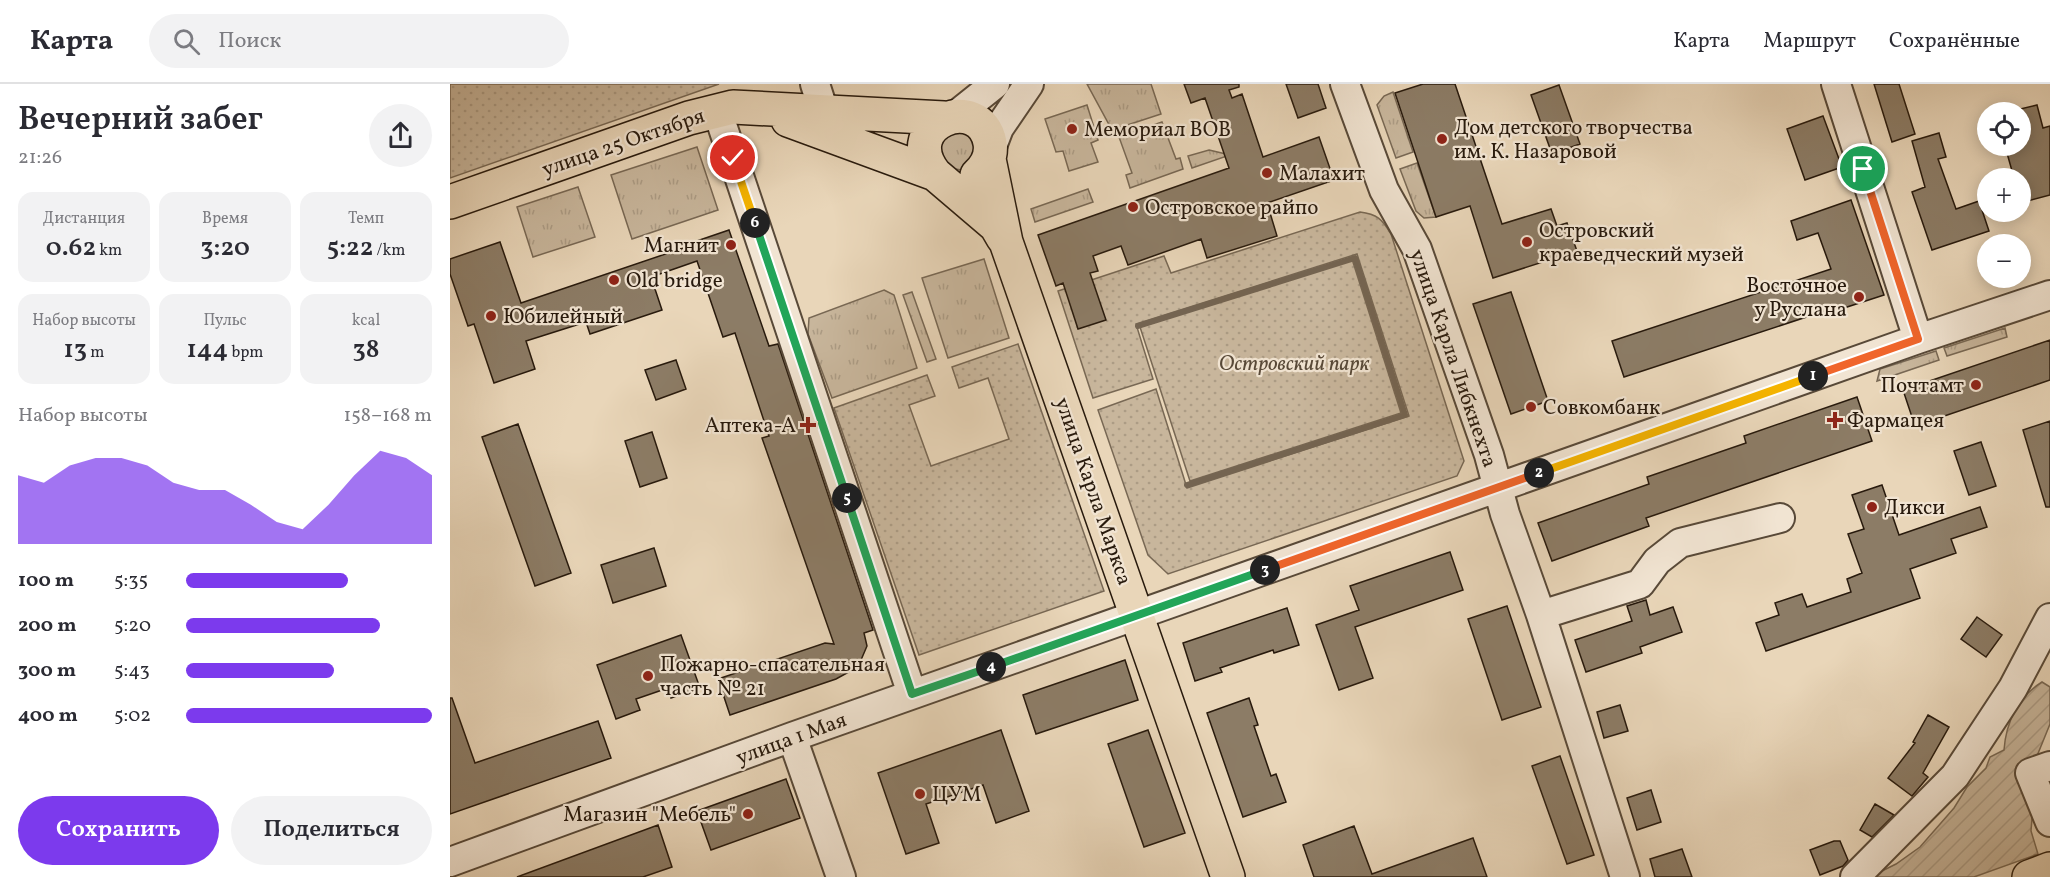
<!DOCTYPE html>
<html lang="ru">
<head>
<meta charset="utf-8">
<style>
	body { margin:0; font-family:Vollkorn,serif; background:#f2f2f3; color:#2b2b33; height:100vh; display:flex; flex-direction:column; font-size:22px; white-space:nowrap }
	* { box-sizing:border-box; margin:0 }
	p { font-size:20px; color:#7c7c81 }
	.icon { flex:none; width:33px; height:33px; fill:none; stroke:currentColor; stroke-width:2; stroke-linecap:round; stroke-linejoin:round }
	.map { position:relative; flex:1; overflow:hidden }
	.panel { display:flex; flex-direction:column; background:#fff; width:450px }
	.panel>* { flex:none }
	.tools { position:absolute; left:1527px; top:18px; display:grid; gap:12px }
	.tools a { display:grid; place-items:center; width:54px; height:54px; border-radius:50%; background:#fff; box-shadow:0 3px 15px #0003; font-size:30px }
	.pin { position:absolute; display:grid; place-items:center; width:51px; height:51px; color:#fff; margin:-26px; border:3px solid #fff; border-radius:50%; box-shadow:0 2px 6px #0007 }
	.km { position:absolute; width:30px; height:30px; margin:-15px; border-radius:50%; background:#222; color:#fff; font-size:16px; line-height:30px; text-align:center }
	.round { display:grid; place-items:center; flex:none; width:63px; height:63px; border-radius:32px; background:#f2f2f3 }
	.head { display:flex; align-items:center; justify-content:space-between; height:102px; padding:0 18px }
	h1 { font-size:33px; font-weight:600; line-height:45px }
	.stats { display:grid; grid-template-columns:repeat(3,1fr); gap:9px; height:102px; padding:6px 18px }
	.stats div { display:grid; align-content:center; border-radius:15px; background:#f2f2f3; text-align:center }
	.stats b { font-size:26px; font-weight:600 }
	.stats small { font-size:16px; font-weight:400 }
	.stats p { font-size:16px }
	.chart { height:168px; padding:12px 18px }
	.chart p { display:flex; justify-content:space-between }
	.chart svg { width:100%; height:108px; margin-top:6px; fill:#7c3aed; opacity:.7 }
	.primary-button { display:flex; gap:12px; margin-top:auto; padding:12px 18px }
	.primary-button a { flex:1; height:69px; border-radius:36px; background:#7c3aed; color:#fff; font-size:24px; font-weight:600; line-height:69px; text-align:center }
	.primary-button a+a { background:#f2f2f3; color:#2b2b33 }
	ul { padding:0 18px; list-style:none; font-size:20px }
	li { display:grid; grid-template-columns:96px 72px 1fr; align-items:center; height:45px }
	li i { height:15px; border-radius:8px; background:#7c3aed }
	header { display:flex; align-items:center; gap:36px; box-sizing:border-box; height:84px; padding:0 30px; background:#fff; border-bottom:2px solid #e1e1e2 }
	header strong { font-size:28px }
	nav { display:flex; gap:33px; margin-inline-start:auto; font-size:21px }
	.search { width:420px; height:54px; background:#f2f2f3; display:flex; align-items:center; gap:15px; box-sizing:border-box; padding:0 21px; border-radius:33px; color:#7c7c81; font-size:22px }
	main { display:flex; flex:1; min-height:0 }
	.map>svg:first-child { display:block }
</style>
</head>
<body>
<header>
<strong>Карта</strong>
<div class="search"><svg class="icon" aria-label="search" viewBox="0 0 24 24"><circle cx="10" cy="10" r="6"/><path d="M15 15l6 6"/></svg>Поиск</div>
<nav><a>Карта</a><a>Маршрут</a><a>Сохранённые</a></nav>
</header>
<main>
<section class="panel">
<div class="head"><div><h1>Вечерний забег</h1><p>21:26</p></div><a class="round"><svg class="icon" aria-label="share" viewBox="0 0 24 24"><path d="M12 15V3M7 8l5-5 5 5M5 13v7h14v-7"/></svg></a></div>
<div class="stats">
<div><p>Дистанция</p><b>0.62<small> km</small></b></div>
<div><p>Время</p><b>3:20</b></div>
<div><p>Темп</p><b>5:22<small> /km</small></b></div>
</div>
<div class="stats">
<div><p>Набор высоты</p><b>13<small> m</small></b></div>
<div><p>Пульс</p><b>144<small> bpm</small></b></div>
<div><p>kcal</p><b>38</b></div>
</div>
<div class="chart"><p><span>Набор высоты</span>158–168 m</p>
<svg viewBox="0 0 160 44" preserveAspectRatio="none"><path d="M0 44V16L10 19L20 12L30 9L40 9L50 12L60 19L70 22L80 22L90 28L100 35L110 38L120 28L130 16L140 6L150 9L160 16V44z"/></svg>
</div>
<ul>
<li><b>100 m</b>5:35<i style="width:66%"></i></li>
<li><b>200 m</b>5:20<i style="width:79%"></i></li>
<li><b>300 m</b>5:43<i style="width:60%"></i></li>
<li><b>400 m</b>5:02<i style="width:100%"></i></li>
</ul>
<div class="primary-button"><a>Сохранить</a><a>Поделиться</a></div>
</section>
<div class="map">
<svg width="1600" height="793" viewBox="0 0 1600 793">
	<defs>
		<pattern id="grass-tufts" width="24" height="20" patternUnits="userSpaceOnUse" patternTransform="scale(1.5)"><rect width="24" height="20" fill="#c8b69c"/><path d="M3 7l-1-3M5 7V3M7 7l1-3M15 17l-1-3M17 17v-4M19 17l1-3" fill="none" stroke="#ac9c85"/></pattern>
		<pattern id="park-dots" width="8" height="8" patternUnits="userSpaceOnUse" patternTransform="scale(1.5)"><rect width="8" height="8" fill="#c8b69c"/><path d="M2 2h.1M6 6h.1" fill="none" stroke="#ac9c85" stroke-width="1.8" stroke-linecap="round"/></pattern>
		<pattern id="garden-furrows" width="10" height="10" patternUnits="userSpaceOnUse" patternTransform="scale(1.5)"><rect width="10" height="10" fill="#c8b69c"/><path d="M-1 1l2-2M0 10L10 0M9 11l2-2" fill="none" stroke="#ac9c85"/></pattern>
	</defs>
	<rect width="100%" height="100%" fill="#e9d6b9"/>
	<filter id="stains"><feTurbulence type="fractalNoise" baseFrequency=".00333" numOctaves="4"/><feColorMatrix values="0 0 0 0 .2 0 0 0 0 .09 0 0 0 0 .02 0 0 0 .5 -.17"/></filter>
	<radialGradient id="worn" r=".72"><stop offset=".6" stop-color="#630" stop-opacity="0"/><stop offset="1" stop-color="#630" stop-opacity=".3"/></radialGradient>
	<path fill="url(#grass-tufts)" stroke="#786854" stroke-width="1.5" d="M 637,0 L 701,0 L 711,30 L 662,46 Z
		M 943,8 L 963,68 L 946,74 L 927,21 L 934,12 Z
		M 637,21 L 648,56 L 641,59 L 648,78 L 619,87 L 613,67 L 606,68 L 595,35 Z
		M 712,38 L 726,75 L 730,74 L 733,85 L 680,104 L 676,91 L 682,89 L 669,53 Z
		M 513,44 L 529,65 L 512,86 L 498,84 L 486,61 L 489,54 Z
		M 247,63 L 268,126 L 182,155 L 161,91 Z
		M 759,66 L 780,71 L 742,84 L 738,72 Z
		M 967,79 L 986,133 L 974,134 L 966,127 L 950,85 Z
		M 128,103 L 145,153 L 83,173 L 67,123 Z
		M 638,105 L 643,118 L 585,138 L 581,125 Z
		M 534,175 L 559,254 L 498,274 L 472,194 Z
		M 434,206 L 444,211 L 467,284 L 382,314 L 358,250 L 359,234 Z
		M 462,208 L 486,275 L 477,278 L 453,211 Z
		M 1555,244 L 1557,253 L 1497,272 L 1494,264 Z
		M 1486,267 L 1489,276 L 1427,297 L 1430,285 Z"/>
	<path fill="url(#park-dots)" stroke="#786854" stroke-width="1.5" d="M 0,0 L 269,0 L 0,94 Z
		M 910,128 C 927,130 932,135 941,150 L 1014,377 L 1007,392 L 718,490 L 698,471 L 648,326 L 706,305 L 737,404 L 959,332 L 907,170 L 686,240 L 703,295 L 643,314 L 608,207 L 714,172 L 721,189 Z
		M 902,175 L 951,329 L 740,397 L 690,243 Z
		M 568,260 L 654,507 L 469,571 L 384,324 L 477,291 L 485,312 L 459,321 L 481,382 L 559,355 L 538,294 L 509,304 L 502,283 Z"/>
	<path fill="url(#garden-furrows)" stroke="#786854" stroke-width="1.5" d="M 1592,598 L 1600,603 L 1600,640 L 1587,672 L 1581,747 L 1588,770 L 1524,793 L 1420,793 L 1446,780 L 1470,763 L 1504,724 L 1517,703 L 1536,684 L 1540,673 L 1554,666 C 1556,638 1568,613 1592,598 Z"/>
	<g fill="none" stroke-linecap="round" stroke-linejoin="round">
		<path stroke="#746451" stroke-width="6" d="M 688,242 L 905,174 L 955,331 L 737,401"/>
	</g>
	<path fill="#8c7c66" stroke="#281a0d" stroke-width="1.5" d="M 734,0 L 789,0 L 789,3 L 779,6 L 782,14 L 792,10 L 813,73 L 869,53 L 884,96 L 817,119 L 827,152 L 757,174 L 751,155 L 678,181 L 671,162 L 643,172 L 648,187 L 640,189 L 656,236 L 628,245 L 613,199 L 606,202 L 588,151 L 779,84 L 755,14 L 741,19 Z
		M 836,0 L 868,0 L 876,24 L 848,34 Z
		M 973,0 L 1005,0 L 1052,140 L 1101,125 L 1107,142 L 1117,139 L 1127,167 L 1043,194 L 1020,122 L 986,133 L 945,9 Z
		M 1424,0 L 1449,0 L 1465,50 L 1442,58 Z
		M 1109,1 L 1130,60 L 1102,70 L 1081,11 Z
		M 1587,21 L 1593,44 L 1600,42 L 1600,111 L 1570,119 L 1570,94 L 1564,94 L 1555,62 L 1570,62 L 1570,25 Z
		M 1373,32 L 1392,83 L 1355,96 L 1337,45 Z
		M 1489,49 L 1496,73 L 1488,75 L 1506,125 L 1529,117 L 1539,147 L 1482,166 L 1462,108 L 1475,103 L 1462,57 Z
		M 1401,116 L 1434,211 L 1394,224 L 1393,221 L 1174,293 L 1162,257 L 1381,185 L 1368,149 L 1347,156 L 1341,137 Z
		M 279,146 L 319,262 L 328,260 L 423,546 L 414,549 L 417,562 L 408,583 L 386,595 L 280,631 L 268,595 L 375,559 L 384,560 L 312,354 L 319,352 L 285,249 L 273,253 L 247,177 L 201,193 L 212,226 L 140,250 L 136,238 L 76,257 L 85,285 L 44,299 L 24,240 L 18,242 L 0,190 L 0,175 L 50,158 L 71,219 L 242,161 L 241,159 Z
		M 1061,208 L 1098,317 L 1061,330 L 1023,220 Z
		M 1600,256 L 1600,296 L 1465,342 L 1453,306 Z
		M 226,276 L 236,305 L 206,316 L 195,286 Z
		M 1407,313 L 1422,357 L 1196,434 L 1199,442 L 1102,477 L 1088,439 L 1199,400 L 1197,393 L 1296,359 L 1294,352 Z
		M 1600,337 L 1600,423 L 1596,423 L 1573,346 Z
		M 68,340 L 121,489 L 85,502 L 32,353 Z
		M 202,348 L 217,394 L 190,403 L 175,357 Z
		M 1531,358 L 1546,402 L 1519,411 L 1504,367 Z
		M 1432,401 L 1449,451 L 1530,423 L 1537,443 L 1501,455 L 1506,469 L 1460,485 L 1470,514 L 1316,567 L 1306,539 L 1329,531 L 1325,519 L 1352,510 L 1357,523 L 1401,508 L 1397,495 L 1412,489 L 1398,450 L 1414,445 L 1402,411 Z
		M 204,464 L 216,502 L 163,519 L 151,481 Z
		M 1000,468 L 1013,506 L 905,543 L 923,594 L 889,606 L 866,541 L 909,526 L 900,502 Z
		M 1196,516 L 1200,531 L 1223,523 L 1232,548 L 1190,563 L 1192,569 L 1136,588 L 1125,556 L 1182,537 L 1177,522 Z
		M 1057,522 L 1091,623 L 1052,636 L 1018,535 Z
		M 837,524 L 849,561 L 824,569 L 823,566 L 770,584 L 772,588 L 745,597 L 733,559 Z
		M 1527,533 L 1552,551 L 1536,573 L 1511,555 Z
		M 231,551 L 250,604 L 221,614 L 218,604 L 186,615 L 190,626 L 166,635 L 147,581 Z
		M 675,576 L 688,616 L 586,650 L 573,611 Z
		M 0,614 L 2,614 L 25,679 L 148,637 L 161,674 L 0,730 Z
		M 799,614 L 808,641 L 804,642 L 821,692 L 826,690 L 836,718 L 793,733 L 757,629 Z
		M 1170,621 L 1178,647 L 1154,654 L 1147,628 Z
		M 1478,631 L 1499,643 L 1473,689 L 1478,693 L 1462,712 L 1438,694 L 1465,659 L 1463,658 Z
		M 551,646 L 579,727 L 546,739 L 533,701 L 476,720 L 489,759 L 456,770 L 428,689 Z
		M 698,646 L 735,749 L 694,763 L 658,660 Z
		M 1110,672 L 1144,771 L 1117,780 L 1082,682 Z
		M 336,695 L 350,734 L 261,766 L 247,727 Z
		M 1201,706 L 1211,738 L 1187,746 L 1177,714 Z
		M 1425,720 L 1444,731 L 1422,753 L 1410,746 Z
		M 208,741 L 222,783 L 193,793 L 67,793 Z
		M 904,742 L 922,790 L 1023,754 L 1037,793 L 864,793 L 853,761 Z
		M 1384,757 L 1390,757 L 1398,776 L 1393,782 L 1370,791 L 1360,766 Z
		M 1232,765 L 1242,793 L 1205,793 L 1200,775 Z"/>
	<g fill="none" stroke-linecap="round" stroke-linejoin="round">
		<defs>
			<path id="minor" d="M 365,0 L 374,28
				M 895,0 L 934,106 L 967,165 L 1039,371 L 1055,430 L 1091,531 L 1175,793
				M 1386,0 L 1468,255
				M 267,26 L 462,610
				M 505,32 L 545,0
				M 541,65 L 549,44 L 579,0
				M 1091,531 L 1190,500 L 1207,477 L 1230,459 L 1330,434
				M 342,653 L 391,793
				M 1600,682 L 1580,689 L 1600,738
				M 0,778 L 342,653 L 1468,255 L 1600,211
				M 1405,793 L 1505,692 L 1563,604 L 1600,534"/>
			<path id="major" d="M 338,36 L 485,90 L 546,142 L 553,154
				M 539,75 L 556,158 L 778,793
				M 485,90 C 445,39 531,7 540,59 C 542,72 537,82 527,91
				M 0,118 L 239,34 L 283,23 L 494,34
				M 1579,793 L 1600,785"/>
		</defs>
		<use href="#minor" stroke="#584938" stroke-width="32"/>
		<use href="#major" stroke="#281a0d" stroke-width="36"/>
		<use href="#minor" stroke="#f1e4d2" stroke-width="28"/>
		<use href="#major" stroke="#e9d6b9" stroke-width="33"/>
	</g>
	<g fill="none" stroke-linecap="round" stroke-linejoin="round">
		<defs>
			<path id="split-1" d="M 1363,292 L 1468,255 L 1413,85"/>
			<path id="split-2" d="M 1089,389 L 1363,292"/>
			<path id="split-3" d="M 815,486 L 1089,389"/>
			<path id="split-4" d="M 541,583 L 815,486"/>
			<path id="split-5" d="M 397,414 L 462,610 L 541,583"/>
			<path id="split-6" d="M 305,139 L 397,414"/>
			<path id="split-7" d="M 283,74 L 305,139"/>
		</defs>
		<use href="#split-1" stroke="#fff" stroke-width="12"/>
		<use href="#split-2" stroke="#fff" stroke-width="12"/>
		<use href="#split-3" stroke="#fff" stroke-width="12"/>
		<use href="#split-4" stroke="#fff" stroke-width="12"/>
		<use href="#split-5" stroke="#fff" stroke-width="12"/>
		<use href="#split-6" stroke="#fff" stroke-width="12"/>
		<use href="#split-7" stroke="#fff" stroke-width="12"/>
		<use href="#split-1" stroke="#f0652b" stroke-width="8"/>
		<use href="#split-2" stroke="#f5b400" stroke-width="8"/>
		<use href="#split-3" stroke="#f0652b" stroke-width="8"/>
		<use href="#split-4" stroke="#22a559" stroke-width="8"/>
		<use href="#split-5" stroke="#22a559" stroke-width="8"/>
		<use href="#split-6" stroke="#22a559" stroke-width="8"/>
		<use href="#split-7" stroke="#f5b400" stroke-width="8"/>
	</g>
	<g fill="#8f2418" stroke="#f1e4d2" stroke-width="2">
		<circle cx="622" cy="45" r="6"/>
		<circle cx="992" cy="55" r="6"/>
		<circle cx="817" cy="89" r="6"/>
		<circle cx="683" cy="123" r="6"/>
		<circle cx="1077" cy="158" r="6"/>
		<circle cx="281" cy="161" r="6"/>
		<circle cx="164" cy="196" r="6"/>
		<circle cx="1409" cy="213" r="6"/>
		<circle cx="41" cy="232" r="6"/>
		<circle cx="1526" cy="301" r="6"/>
		<circle cx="1081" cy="323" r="6"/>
		<path d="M1382 327h6v6h6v6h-6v6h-6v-6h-6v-6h6z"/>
		<path d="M355 332h6v6h6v6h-6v6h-6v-6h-6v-6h6z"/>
		<circle cx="1422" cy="423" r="6"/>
		<circle cx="198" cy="592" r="6"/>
		<circle cx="470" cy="710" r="6"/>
		<circle cx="298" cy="730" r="6"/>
	</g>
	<g text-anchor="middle" stroke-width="4.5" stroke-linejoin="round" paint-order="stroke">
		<g font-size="21" fill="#281a0d" stroke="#f1e4d2" text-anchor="start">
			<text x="1004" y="50">Дом детского творчества<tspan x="1004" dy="24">им. К. Назаровой</tspan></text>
			<text x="634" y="52">Мемориал ВОВ</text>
			<text x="829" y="96">Малахит</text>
			<text x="695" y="130">Островское райпо</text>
			<text x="1089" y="153">Островский<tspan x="1089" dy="24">краеведческий музей</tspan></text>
			<text x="269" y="168" text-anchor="end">Магнит</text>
			<text x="176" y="203">Old bridge</text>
			<text x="1397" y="208" text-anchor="end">Восточное<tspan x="1397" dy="24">у Руслана</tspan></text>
			<text x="53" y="239">Юбилейный</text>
			<text x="1514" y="308" text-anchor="end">Почтамт</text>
			<text x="1093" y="330">Совкомбанк</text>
			<text x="1397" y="343">Фармацея</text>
			<text x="346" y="348" text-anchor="end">Аптека-А</text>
			<text x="1434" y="430">Дикси</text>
			<text x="210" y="587">Пожарно-спасательная<tspan x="210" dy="24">часть № 21</tspan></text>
			<text x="482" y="717">ЦУМ</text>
			<text x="286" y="737" text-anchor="end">Магазин "Мебель"</text>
		</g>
		<g font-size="21" fill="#281a0d" stroke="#f1e4d2">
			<text transform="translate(173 58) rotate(-19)" y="7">улица 25 Октября</text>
			<text transform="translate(1004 274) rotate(71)" y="7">улица Карла Либкнехта</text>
			<text transform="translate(644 407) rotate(71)" y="7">улица Карла Маркса</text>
			<text transform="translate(341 654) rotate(-20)" y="7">улица 1 Мая</text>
		</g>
		<g font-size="21" font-style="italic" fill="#584938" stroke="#f1e4d2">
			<text x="844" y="286">Островский парк</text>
		</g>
	</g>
	<rect width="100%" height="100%" filter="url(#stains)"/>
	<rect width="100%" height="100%" fill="url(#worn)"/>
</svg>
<div class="tools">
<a><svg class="icon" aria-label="locate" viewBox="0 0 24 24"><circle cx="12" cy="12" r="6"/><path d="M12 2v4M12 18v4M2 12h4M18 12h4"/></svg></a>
<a>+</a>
<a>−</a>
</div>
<div class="pin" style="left:1413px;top:85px;background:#1e9e55"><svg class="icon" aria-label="arrive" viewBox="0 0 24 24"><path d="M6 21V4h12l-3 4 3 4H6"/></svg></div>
<div class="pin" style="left:283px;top:74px;background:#d93025"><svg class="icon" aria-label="check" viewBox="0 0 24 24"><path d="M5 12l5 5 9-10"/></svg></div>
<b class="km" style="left:1363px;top:292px">1</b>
<b class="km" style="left:1089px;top:389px">2</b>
<b class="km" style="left:815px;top:486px">3</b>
<b class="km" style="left:541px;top:583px">4</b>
<b class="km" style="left:397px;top:414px">5</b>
<b class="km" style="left:305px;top:139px">6</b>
</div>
</main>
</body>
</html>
